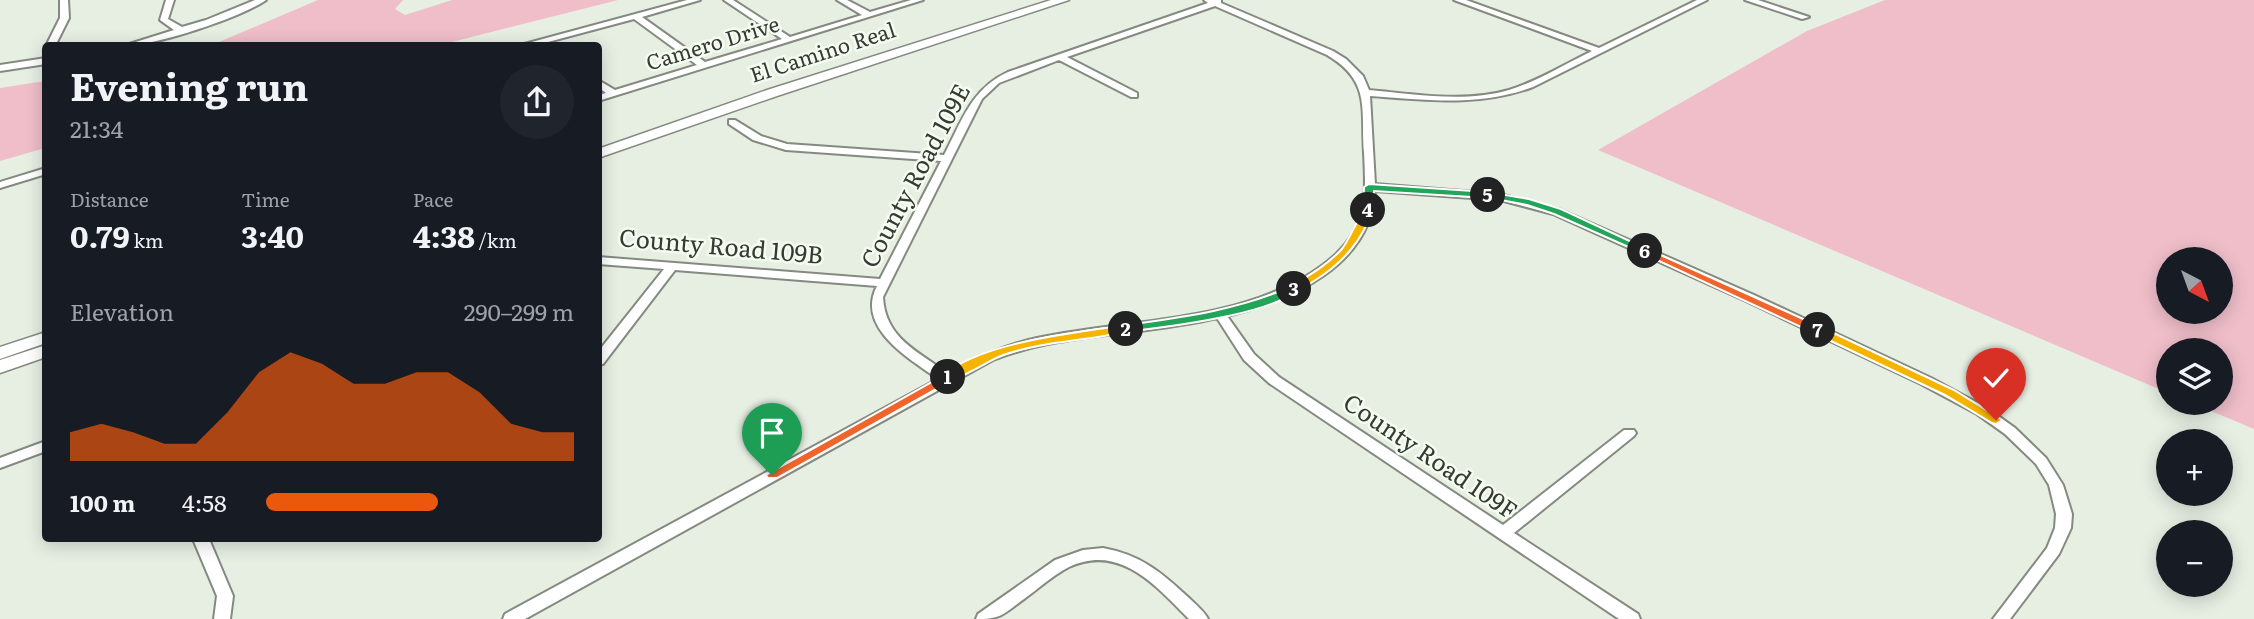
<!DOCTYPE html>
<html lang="en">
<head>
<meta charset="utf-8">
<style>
	body { margin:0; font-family:Literata,serif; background:#20242c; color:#f1f3f6; height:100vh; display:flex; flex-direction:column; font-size:26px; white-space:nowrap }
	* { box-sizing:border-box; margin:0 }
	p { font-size:23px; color:#9ea1a6 }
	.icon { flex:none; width:38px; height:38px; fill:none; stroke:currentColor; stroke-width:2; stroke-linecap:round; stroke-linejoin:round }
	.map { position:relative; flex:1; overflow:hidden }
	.sheet { position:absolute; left:42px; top:42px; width:560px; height:500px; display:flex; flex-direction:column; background:#171b24; border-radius:7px; box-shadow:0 4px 18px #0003 }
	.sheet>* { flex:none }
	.needle { width:46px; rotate:139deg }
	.tools { position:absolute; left:2156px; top:247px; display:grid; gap:14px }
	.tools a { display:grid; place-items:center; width:77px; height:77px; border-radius:50%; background:#171b24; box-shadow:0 4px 18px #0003; font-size:35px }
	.pin { position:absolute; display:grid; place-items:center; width:60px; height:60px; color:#fff; margin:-72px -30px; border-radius:50% 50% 50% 0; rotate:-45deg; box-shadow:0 0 7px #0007 }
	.pin .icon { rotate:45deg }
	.km { position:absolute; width:35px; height:35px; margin:-18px; border-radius:50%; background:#222; color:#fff; font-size:19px; line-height:35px; text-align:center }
	.round { display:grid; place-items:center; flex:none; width:74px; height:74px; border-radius:37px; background:#20242c }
	.head { display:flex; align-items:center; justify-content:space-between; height:119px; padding:0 28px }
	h1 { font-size:38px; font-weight:700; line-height:52px }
	.stats { display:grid; grid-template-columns:repeat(3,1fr); gap:10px; height:119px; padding:7px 28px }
	.stats div { display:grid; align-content:center }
	.stats b { font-size:30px; font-weight:700 }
	.stats small { font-size:19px; font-weight:400 }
	.stats p { font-size:19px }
	.chart { height:196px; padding:14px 28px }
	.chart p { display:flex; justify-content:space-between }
	.chart svg { width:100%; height:126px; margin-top:7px; fill:#ea580c; opacity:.7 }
	ul { padding:0 28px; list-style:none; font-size:23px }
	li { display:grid; grid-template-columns:112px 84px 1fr; align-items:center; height:52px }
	li i { height:18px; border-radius:9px; background:#ea580c }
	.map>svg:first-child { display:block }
</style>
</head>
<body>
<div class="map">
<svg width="2254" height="619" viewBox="0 0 2254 619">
	<rect width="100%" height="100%" fill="#e7efe3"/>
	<path fill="#efbec9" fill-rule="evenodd" d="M 318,0 L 403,0 L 395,9 L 405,15 L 452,0 L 618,0 L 440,45 L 212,45 Z
		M 1885,0 L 2254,0 L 2254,429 L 2192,403 L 2221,402 L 2221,350 L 2168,350 L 2168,393 L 1598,150 L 1807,31 ZM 2168,259 L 2221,259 L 2221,312 L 2168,312 Z
		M 45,81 L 45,148 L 0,161 L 0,88 Z"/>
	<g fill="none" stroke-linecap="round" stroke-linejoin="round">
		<defs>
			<path id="street" d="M 60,0 L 68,0 L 69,18 L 55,46 L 46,46 L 60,18 Z
				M 166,0 L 174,0 L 168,19 L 182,27 L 206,20 L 255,0 L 266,0 C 240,18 154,46 123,46 L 174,30 L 160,20 Z
				M 687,0 L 700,0 L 642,17 L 705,62 L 782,39 L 724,0 L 733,0 L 790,37 L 862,15 L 837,0 L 847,0 L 870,12 L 911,0 L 923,0 L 598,101 L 598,95 L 606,93 L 598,87 L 598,80 L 615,90 L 697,65 L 634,19 L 533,46 L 517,46 Z
				M 1204,0 L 1221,0 L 1221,3 L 1333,51 L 1346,59 L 1363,76 L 1369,90 C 1414,94 1464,103 1509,90 C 1538,81 1565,64 1592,51 L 1454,0 L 1466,0 L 1599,48 L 1697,0 L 1707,0 L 1533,87 C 1478,107 1428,100 1370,96 L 1375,184 L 1500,194 L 1561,210 L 1754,295 L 1931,378 L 1987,408 L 2015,428 L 2046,458 L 2063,485 L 2072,514 L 2071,528 L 2059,554 L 2010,619 L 1993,619 L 2047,548 L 2055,528 L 2056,514 L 2049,485 L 2036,464 L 2005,434 L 1977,414 L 1921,384 L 1746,301 L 1553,214 L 1500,200 L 1375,191 C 1371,266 1291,300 1227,316 L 1254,354 L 1279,377 L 1503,525 L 1624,430 L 1634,430 L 1636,433 L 1634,436 L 1514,533 L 1638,614 L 1640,619 L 1619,619 L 1269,383 L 1244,360 L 1217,318 C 1143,336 1064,332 993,360 L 525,619 L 503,619 L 505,614 L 938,379 C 910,359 855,328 877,286 L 675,270 L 603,364 L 598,365 L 598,352 L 664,269 L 598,264 L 598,257 L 880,279 L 941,161 L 786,150 L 753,140 L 729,124 L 729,120 L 735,120 L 761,136 L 787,144 L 944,155 C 962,121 971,89 1008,72 L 1208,3 ZM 1215,6 L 1327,55 C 1371,81 1361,108 1364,152 C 1365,175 1367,198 1359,220 C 1350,246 1328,263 1305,277 C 1222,324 1127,319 1037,338 C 1004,345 977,358 948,373 C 918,352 885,338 883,297 L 982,99 L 999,83 L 1059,60 L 1131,97 L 1137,97 L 1137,93 L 1067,57 Z
				M 1745,0 L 1758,0 L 1809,17 L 1802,19 Z
				M 46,58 L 46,64 L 0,71 L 0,65 Z
				M 46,168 L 46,174 L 0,188 L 0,182 Z
				M 46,441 L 46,451 L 0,468 L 0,458 Z
				M 193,539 L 209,539 L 233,596 L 230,619 L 214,619 L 217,596 Z
				M 1103,548 C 1141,555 1161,572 1189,598 C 1196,605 1204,611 1208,619 L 1189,619 C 1156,586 1120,543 1069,567 C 1053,575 1038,589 1024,599 C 1003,614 1002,619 976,619 L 978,614 L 1055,560 L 1083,550 Z"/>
			<path id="secondary" d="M 1051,0 L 1069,0 L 777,96 L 598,158 L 598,149 L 767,90 Z
				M 46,332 L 46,343 L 0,359 L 0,347 Z
				M 46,345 L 46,357 L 0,373 L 0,360 Z"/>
		</defs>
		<use href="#street" stroke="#848a80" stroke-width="4"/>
		<use href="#secondary" stroke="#848a80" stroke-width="3"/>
		<use href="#street" fill="#fff" fill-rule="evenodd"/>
		<use href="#secondary" fill="#fff" fill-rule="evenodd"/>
	</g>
	<path fill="#f0652b" stroke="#fff" stroke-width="2" d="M 948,373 L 952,375 L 952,380 L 777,478 L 768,478 L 766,475 Z"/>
	<path fill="#f5b400" stroke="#fff" stroke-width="2" d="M 1126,325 L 1130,326 L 1130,331 C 1089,341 1043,341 1003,355 C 987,361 958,382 944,380 L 942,377 C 978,342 1076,333 1126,325 Z"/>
	<path fill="#22a559" stroke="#fff" stroke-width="2" d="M 1290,287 L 1299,289 C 1268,316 1169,326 1126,332 L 1121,329 L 1126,325 C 1183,317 1238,310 1290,287 Z"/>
	<path fill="#f5b400" stroke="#fff" stroke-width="2" d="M 1368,207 L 1373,210 C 1361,242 1343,263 1314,281 C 1306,286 1299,292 1290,291 L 1290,287 C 1308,276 1327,265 1341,250 C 1350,240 1360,211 1368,207 Z"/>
	<path fill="#22a559" stroke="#fff" stroke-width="2" d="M 1369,184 L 1488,192 L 1493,195 L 1488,198 L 1374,191 L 1373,210 L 1368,213 L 1363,210 L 1364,187 Z"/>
	<path fill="#22a559" stroke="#fff" stroke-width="2" d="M 1488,192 L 1529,199 L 1561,209 L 1651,251 L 1642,253 L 1554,214 L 1527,205 L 1485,197 L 1485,193 Z"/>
	<path fill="#f0652b" stroke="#fff" stroke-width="2" d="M 1645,248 L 1823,328 L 1824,330 L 1814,333 L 1642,253 L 1642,249 Z"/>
	<path fill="#f5b400" stroke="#fff" stroke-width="2" d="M 1814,328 L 1823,328 L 1954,390 L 2002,420 L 1996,424 L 1992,423 L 1945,395 L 1814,333 Z"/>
	<g text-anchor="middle" stroke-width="5" stroke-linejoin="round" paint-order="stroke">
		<g font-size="21" fill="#363935" stroke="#f4fcf0">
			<text transform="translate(713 44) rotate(-17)" y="7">Camero Drive</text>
			<text transform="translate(823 53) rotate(-18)" y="7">El Camino Real</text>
		</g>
		<g font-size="24" fill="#363935" stroke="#f4fcf0">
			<text transform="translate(916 176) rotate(-62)" y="8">County Road 109E</text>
			<text transform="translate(721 247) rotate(5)" y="8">County Road 109B</text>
			<text transform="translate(1430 457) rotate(34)" y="8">County Road 109F</text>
		</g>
	</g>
</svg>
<div class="tools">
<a><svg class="needle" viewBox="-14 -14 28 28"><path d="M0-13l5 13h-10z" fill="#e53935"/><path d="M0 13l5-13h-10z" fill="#9ea1a6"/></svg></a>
<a><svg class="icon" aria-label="layers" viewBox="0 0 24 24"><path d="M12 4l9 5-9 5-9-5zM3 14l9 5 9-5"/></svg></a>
<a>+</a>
<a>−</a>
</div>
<div class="pin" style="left:772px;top:475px;background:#1e9e55"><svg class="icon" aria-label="arrive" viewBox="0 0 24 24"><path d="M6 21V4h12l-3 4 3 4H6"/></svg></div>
<div class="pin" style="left:1996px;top:420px;background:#d93025"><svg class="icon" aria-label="check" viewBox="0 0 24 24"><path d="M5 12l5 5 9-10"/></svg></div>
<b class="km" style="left:948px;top:377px">1</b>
<b class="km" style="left:1126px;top:329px">2</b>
<b class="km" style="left:1294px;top:289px">3</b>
<b class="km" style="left:1368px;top:210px">4</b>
<b class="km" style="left:1488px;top:195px">5</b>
<b class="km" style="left:1645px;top:251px">6</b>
<b class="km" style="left:1818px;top:330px">7</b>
<section class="sheet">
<div class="head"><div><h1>Evening run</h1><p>21:34</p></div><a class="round"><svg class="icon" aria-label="share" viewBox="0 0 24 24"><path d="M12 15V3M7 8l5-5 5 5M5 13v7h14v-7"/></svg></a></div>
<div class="stats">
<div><p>Distance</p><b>0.79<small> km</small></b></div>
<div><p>Time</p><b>3:40</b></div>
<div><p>Pace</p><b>4:38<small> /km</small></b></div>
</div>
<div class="chart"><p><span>Elevation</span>290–299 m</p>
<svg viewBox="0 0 160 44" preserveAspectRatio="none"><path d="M0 44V34L10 31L20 34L30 38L40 38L50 27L60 13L70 6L80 10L90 17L100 17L110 13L120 13L130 20L140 31L150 34L160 34V44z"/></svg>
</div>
<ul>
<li><b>100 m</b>4:58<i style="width:56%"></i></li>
</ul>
</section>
</div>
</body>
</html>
